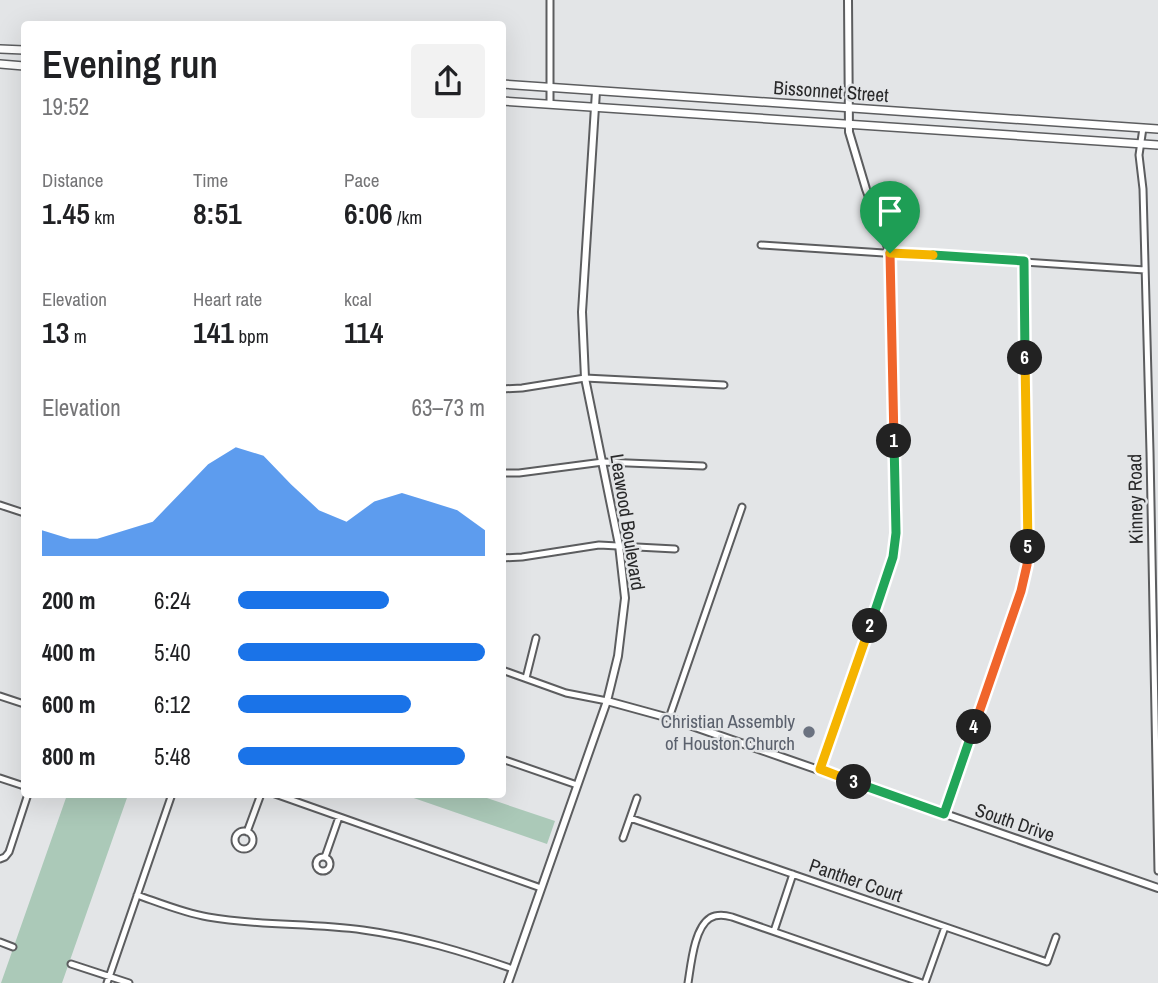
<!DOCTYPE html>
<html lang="en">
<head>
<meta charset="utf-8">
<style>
	body { margin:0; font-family:"Archivo Narrow",sans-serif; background:#f2f2f2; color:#202124; height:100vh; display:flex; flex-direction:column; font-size:26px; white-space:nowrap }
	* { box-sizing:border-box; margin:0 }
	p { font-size:23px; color:#757577 }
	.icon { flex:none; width:38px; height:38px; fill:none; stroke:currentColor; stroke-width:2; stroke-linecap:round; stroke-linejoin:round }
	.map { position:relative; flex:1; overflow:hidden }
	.sheet { position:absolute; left:21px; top:21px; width:485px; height:777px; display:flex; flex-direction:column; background:#fff; border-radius:7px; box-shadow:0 7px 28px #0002 }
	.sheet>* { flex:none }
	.pin { position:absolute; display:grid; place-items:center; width:60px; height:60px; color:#fff; margin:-72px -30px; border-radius:50% 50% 50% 0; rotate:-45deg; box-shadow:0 0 7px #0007 }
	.pin .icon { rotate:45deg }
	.km { position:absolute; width:35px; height:35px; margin:-18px; border-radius:50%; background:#222; color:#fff; font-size:19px; line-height:35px; text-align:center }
	.round { display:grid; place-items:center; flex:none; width:74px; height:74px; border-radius:7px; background:#f2f2f2 }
	.overview { display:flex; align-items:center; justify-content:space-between; height:119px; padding:0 21px }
	h1 { font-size:38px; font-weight:600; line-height:52px }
	.figures { display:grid; grid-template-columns:repeat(3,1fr); gap:10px; height:119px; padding:7px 21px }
	.figures div { display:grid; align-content:center }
	.figures b { font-size:30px; font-weight:600 }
	.figures small { font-size:19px; font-weight:400 }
	.figures p { font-size:19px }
	.chart { height:196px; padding:14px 21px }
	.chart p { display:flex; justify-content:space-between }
	.chart svg { width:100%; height:126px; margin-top:7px; fill:#1a73e8; opacity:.7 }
	ul { padding:0 21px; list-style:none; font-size:23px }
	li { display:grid; grid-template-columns:112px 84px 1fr; align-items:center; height:52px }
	li i { height:18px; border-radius:9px; background:#1a73e8 }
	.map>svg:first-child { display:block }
</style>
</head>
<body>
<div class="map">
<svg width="1158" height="983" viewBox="0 0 1158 983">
	<rect width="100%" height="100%" fill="#e3e5e7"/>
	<path fill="#abc9b8" d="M 67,795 L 128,795 L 62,983 L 1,983 Z
		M 405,795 L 478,795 L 555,821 L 547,844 Z"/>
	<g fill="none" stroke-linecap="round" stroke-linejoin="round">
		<defs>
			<path id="minor" d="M 550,104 L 550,0
				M 1143,128 L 1139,155 L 1143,189 L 1150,452 L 1158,871
				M 761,245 L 1145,270
				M 502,389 L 522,388 L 585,378 L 724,385
				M 502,473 L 519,473 L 603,462 L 703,466
				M 0,505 L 24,513
				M 502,558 L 522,557 L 599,545 L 675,549
				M 502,670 L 566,693 L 607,701
				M 526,678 L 536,638
				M 0,696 L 24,704
				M 669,718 L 742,507
				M 502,759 L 577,785
				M 0,778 L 24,786
				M 275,794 L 541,888
				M 944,814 L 1021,591 L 1027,565 L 1028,538 L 1024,261
				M 630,818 L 1047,962 L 1056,937
				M235 840a9 9 0 1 1 18 0a9 9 0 1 1-18 0Z
				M 247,832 L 261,794
				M 623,838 L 637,798
				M316 864a7 7 0 1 1 14 0a7 7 0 1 1-14 0Z
				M 325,857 L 339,817
				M 0,859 L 5,857 L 9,852 L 28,794
				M 137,895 C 160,903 184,913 208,917 C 259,926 312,923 363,930 C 415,937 464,952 513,969
				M 774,931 L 793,874
				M 0,942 L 13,947
				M 71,964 L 129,983
				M 107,983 L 172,794
				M 688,983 C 691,965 694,928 710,918 C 717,914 725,915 732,917 L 922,983
				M 925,983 L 945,927"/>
			<path id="tertiary" d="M 607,701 L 669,718 L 1158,888
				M 820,769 L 893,557 L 896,533 L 890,253 L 866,189 L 849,132 L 848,0
				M 508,983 L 607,701 L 618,656 L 625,598 L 619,545 L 585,378 L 582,312 L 596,91"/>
			<path id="secondary" d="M 0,49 L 24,50
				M 0,64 L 24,66
				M 502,84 L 1158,129
				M 502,101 L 1158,145"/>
		</defs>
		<use href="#minor" stroke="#5c5d5f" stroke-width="9"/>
		<use href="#tertiary" stroke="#5c5d5f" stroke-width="10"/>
		<use href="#secondary" stroke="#5c5d5f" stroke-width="10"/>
		<use href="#minor" stroke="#fff" stroke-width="5"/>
		<use href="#tertiary" stroke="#fff" stroke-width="6"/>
		<use href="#secondary" stroke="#fff" stroke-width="7"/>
	</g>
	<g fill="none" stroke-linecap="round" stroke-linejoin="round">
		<defs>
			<path id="split-1" d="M 890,253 L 894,441"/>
			<path id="split-2" d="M 870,626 L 893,557 L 896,533 L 894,441"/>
			<path id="split-3" d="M 854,782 L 820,769 L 870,626"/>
			<path id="split-4" d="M 854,782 L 944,814 L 974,727"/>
			<path id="split-5" d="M 974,727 L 1021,591 L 1027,565 L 1028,547"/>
			<path id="split-6" d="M 1025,358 L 1028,547"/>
			<path id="split-7" d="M 933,255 L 1024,261 L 1025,358"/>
			<path id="split-8" d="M 890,253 L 933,255"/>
		</defs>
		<use href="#split-1" stroke="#fff" stroke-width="14"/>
		<use href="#split-2" stroke="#fff" stroke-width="14"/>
		<use href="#split-3" stroke="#fff" stroke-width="14"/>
		<use href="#split-4" stroke="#fff" stroke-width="14"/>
		<use href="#split-5" stroke="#fff" stroke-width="14"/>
		<use href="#split-6" stroke="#fff" stroke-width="14"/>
		<use href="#split-7" stroke="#fff" stroke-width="14"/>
		<use href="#split-8" stroke="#fff" stroke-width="14"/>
		<use href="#split-1" stroke="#f0652b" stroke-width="9"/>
		<use href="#split-2" stroke="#22a559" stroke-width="9"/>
		<use href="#split-3" stroke="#f5b400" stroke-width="9"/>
		<use href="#split-4" stroke="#22a559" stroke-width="9"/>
		<use href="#split-5" stroke="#f0652b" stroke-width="9"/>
		<use href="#split-6" stroke="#f5b400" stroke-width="9"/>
		<use href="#split-7" stroke="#22a559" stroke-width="9"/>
		<use href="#split-8" stroke="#f5b400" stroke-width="9"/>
	</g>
	<circle fill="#6b7280" stroke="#e3e5e7" stroke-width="2.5" cx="809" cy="732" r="7"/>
	<g text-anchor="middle" stroke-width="5" stroke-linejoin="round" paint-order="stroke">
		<g font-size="19" fill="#29292a" stroke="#e3e5e7">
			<text transform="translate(831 91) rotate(4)" y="7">Bissonnet Street</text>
			<text transform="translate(1135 499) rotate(-91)" y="7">Kinney Road</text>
			<text transform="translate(628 522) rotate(81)" y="7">Leawood Boulevard</text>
			<text transform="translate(1015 822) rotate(19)" y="7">South Drive</text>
			<text transform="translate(856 880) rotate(19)" y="7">Panther Court</text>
		</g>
		<g font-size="19" fill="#5b616d" stroke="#e3e5e7" text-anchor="end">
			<text x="795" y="728">Christian Assembly<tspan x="795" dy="22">of Houston Church</tspan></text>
		</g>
	</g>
</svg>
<div class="pin" style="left:890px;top:253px;background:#1e9e55"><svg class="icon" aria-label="arrive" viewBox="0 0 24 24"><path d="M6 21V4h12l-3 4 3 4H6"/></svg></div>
<b class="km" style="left:894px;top:441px">1</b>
<b class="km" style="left:870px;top:626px">2</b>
<b class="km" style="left:854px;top:782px">3</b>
<b class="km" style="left:974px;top:727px">4</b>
<b class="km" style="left:1028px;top:547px">5</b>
<b class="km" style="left:1025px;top:358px">6</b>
<section class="sheet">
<div class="overview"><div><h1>Evening run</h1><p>19:52</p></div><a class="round"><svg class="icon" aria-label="share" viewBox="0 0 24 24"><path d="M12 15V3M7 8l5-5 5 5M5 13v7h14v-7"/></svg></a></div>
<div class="figures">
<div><p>Distance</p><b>1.45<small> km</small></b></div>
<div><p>Time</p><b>8:51</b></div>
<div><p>Pace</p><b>6:06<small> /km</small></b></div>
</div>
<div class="figures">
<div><p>Elevation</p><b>13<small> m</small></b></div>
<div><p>Heart rate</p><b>141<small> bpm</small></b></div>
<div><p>kcal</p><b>114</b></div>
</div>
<div class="chart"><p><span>Elevation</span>63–73 m</p>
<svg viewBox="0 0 160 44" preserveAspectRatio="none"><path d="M0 44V35L10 38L20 38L30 35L40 32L50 22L60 12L70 6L80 9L90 19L100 28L110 32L120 25L130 22L140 25L150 28L160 35V44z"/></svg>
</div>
<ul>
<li><b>200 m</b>6:24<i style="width:61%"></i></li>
<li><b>400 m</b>5:40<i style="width:100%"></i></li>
<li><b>600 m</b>6:12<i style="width:70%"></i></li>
<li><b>800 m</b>5:48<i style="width:92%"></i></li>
</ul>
</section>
</div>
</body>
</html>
